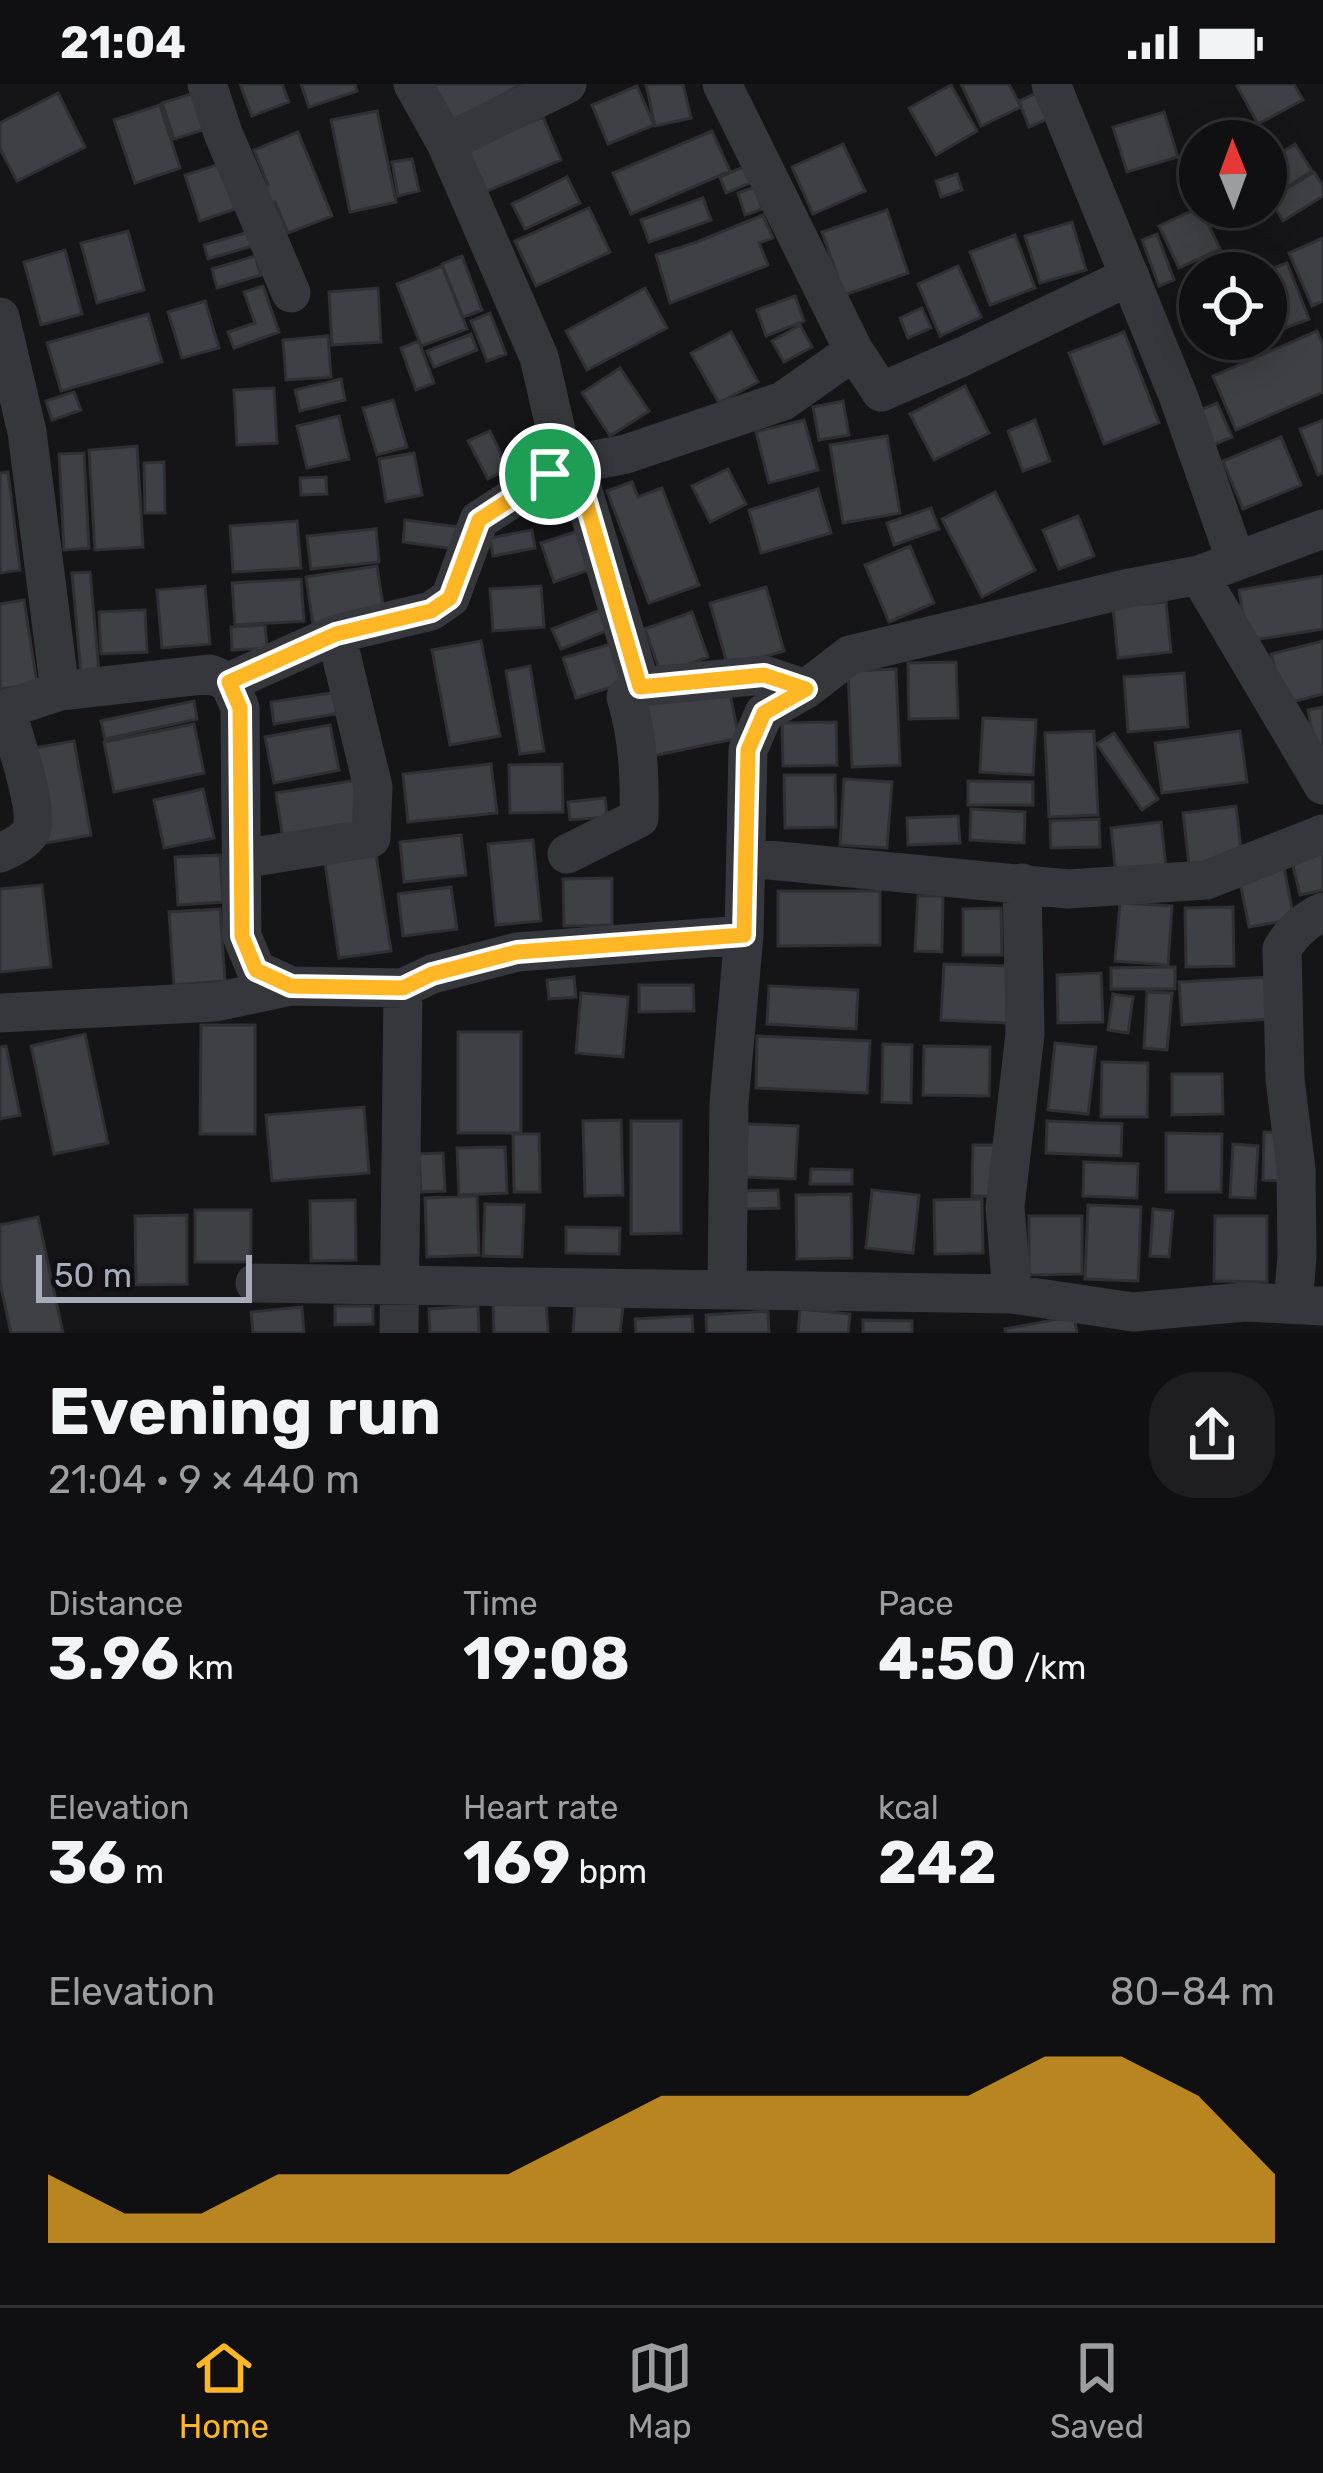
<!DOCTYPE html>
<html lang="en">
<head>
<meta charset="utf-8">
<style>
	body { margin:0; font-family:Rubik,sans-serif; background:#1e1e20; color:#f1f3f6; height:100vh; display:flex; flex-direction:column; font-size:45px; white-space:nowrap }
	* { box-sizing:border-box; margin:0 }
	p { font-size:39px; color:#9c9d9f }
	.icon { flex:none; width:66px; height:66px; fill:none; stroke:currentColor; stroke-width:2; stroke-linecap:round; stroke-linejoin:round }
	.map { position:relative; height:1249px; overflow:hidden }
	.side { display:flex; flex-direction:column; background:#101012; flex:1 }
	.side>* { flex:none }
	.needle { width:78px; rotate:359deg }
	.fabs { position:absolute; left:1179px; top:36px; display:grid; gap:24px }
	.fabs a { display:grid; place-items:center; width:108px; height:108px; border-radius:50%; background:#101012; box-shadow:0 6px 30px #0003,0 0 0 3px #303032; font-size:60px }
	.scale { position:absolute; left:36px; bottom:30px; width:216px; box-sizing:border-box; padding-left:12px; border:6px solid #a6acb9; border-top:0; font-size:33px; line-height:42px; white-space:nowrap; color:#a6acb9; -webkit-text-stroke:9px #101013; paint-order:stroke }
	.pin { position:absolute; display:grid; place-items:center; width:102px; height:102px; color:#fff; margin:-51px; border:6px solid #fff; border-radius:50%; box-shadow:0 3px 12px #0007 }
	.round { display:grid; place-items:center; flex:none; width:126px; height:126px; border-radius:48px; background:#1e1e20 }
	.overview { display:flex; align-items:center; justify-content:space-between; height:204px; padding:0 48px }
	h1 { font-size:66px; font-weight:700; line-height:90px }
	.stats { display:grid; grid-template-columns:repeat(3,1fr); gap:18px; height:204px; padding:12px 48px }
	.stats div { display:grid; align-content:center }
	.stats b { font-size:60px; font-weight:700 }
	.stats small { font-size:33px; font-weight:400 }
	.stats p { font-size:33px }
	.chart { height:336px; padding:24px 48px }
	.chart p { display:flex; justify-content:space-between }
	.chart svg { width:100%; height:216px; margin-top:12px; fill:#ffb726; opacity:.7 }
	.status { display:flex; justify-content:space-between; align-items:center; height:84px; padding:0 60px; background:#101012; direction:ltr }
	.status svg { height:33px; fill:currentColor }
	.tab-bar { display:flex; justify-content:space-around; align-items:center; height:168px; border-top:3px solid #303032; background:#101012; font-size:33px; color:#9c9d9f }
	.tab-bar a { display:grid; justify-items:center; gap:6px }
	.tab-bar .active { color:#ffb726 }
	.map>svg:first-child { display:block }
</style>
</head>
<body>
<div class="status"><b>21:04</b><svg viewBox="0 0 49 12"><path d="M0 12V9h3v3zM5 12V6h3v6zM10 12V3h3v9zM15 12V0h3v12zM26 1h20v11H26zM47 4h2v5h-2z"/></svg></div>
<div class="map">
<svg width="1323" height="1249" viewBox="0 0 1323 1249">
	<rect width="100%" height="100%" fill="#151518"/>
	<path fill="#3f4045" stroke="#2f2f34" stroke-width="3" d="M 240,0 L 282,0 L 289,18 L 252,32 Z
		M 301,0 L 355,0 L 357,7 L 309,23 Z
		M 430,0 L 522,0 L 451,39 Z
		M 646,0 L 683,0 L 691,34 L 655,42 Z
		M 961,0 L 1009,0 L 1021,23 L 981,42 Z
		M 1240,0 L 1294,0 L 1303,16 L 1258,40 L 1237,2 Z
		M 951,1 L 977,47 L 936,71 L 909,24 Z
		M 637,2 L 654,41 L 608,60 L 592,21 Z
		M 204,6 L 216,42 L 174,55 L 162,19 Z
		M 1039,8 L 1050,34 L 1029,43 L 1019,17 Z
		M 58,9 L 85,63 L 17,97 L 0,65 L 0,39 Z
		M 160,21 L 180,84 L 135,99 L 114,36 Z
		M 377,27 L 396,118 L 350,128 L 331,36 Z
		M 1164,28 L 1178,73 L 1127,88 L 1113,43 Z
		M 543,33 L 561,76 L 485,108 L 467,64 Z
		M 712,47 L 730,87 L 631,130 L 613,89 Z
		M 298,48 L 332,132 L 288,149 L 275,118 L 267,122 L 260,104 L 268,101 L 254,66 Z
		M 843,60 L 865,107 L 813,130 L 792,83 Z
		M 1295,60 L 1312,87 L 1275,111 L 1266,97 L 1266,78 Z
		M 412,75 L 419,107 L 398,112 L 392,78 Z
		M 220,80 L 235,125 L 200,137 L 185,91 Z
		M 743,83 L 750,99 L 726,109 L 720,93 Z
		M 1314,88 L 1323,102 L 1323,112 L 1283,137 L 1270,115 Z
		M 957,90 L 962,106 L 941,113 L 936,97 Z
		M 567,93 L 580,119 L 525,145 L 512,120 Z
		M 755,103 L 762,125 L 745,131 L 738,109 Z
		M 703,114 L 711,136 L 649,158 L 641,136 Z
		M 1200,123 L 1220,165 L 1179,184 L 1159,142 Z
		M 589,124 L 610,168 L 536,202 L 515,157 Z
		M 887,126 L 908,189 L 844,211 L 822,148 Z
		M 763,131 L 773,154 L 759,159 L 768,181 L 670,219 L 656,171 L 697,158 Z
		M 1072,138 L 1086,186 L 1040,199 L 1025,152 Z
		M 255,146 L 259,160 L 208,175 L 204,161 Z
		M 128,147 L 144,206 L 97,219 L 81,159 Z
		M 1157,150 L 1174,196 L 1159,202 L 1142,156 Z
		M 1015,151 L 1035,204 L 990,221 L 970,168 Z
		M 1323,154 L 1323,217 L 1312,222 L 1289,169 Z
		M 65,166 L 82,230 L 41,241 L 24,178 Z
		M 255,172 L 261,191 L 217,204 L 212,185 Z
		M 462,172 L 482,226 L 463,233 L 442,180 Z
		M 1287,179 L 1309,235 L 1282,245 L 1266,204 L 1266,189 L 1260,189 Z
		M 442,182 L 467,245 L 421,262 L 397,200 Z
		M 958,182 L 981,233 L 940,252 L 918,200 Z
		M 263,202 L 279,248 L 234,264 L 228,248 L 255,239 L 244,208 Z
		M 378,204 L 381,258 L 332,261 L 329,208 Z
		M 645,204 L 667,244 L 587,286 L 566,247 Z
		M 795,212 L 804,237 L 766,252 L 757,226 Z
		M 205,217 L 219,264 L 182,274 L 168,228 Z
		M 922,224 L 931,244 L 908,254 L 900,234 Z
		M 490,229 L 506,270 L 487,277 L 471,237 Z
		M 148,230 L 162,278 L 61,307 L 47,259 Z
		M 800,241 L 812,263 L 784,278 L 772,257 Z
		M 1317,247 L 1323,261 L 1323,308 L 1236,346 L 1213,292 Z
		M 731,248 L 758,298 L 719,319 L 691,269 Z
		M 1124,248 L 1159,339 L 1104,360 L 1069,269 Z
		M 471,250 L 477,266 L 434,283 L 427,267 Z
		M 328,252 L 331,293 L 286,296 L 283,256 Z
		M 419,257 L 434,299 L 416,306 L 401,264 Z
		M 620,284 L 649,327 L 610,352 L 582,309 Z
		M 341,295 L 345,316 L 300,327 L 295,306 Z
		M 965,302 L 989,349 L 934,376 L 910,330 Z
		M 274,304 L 277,359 L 237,361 L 234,306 Z
		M 74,308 L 81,326 L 52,336 L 46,317 Z
		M 393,316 L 407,363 L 377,371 L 363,324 Z
		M 843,317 L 849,351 L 819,356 L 813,323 Z
		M 1217,319 L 1232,353 L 1213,361 L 1198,327 Z
		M 339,332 L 349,375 L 307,384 L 297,342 Z
		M 804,336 L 818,386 L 769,399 L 756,348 Z
		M 1035,336 L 1050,377 L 1023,387 L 1008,347 Z
		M 1323,336 L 1323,389 L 1318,391 L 1300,345 Z
		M 490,347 L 508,385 L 488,395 L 468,357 Z
		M 887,352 L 900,429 L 843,439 L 830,361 Z
		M 1281,353 L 1301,401 L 1243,425 L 1223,377 Z
		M 137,362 L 143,463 L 95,466 L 89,366 Z
		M 84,369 L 89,464 L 64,466 L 59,370 Z
		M 414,369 L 422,411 L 386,418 L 379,375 Z
		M 164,378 L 165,429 L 145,429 L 144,379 Z
		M 728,385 L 746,420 L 710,438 L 692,402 Z
		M 8,388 L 20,486 L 0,489 L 0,389 Z
		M 326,393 L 327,410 L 301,411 L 300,394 Z
		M 632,398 L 638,413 L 662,404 L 699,501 L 649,519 L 607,407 Z
		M 818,405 L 831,449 L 761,469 L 749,426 Z
		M 995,408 L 1035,486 L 982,513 L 942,435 Z
		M 931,424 L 939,445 L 894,461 L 887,439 Z
		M 1078,432 L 1094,472 L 1059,485 L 1043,446 Z
		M 405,436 L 459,443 L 456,465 L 403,458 Z
		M 297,437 L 301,484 L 233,488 L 230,442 Z
		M 376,445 L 379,478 L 311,485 L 307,452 Z
		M 584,445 L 597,483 L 554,498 L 541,459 Z
		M 532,446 L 535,464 L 493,472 L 490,454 Z
		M 910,462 L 934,519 L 889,538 L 865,481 Z
		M 377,482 L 384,528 L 313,540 L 306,493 Z
		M 90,488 L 99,588 L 81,590 L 72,489 Z
		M 1323,492 L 1323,545 L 1247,557 L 1239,506 Z
		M 301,495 L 304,537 L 235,541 L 232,499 Z
		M 205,502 L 210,560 L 162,564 L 157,506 Z
		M 541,502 L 544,543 L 493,547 L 490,505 Z
		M 766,503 L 784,567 L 728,583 L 710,519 Z
		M 24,516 L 37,600 L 0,605 L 0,520 Z
		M 1166,518 L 1171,568 L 1118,574 L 1113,523 Z
		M 603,525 L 611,545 L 561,565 L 552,545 Z
		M 145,526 L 147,568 L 101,570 L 99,528 Z
		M 692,528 L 708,573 L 661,590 L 645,545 Z
		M 265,541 L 267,564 L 232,566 L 231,543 Z
		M 481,557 L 500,652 L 450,661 L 432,566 Z
		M 1323,557 L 1323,610 L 1284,620 L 1271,570 Z
		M 614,559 L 627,598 L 576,614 L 563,574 Z
		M 956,578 L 958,634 L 909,635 L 908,579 Z
		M 530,582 L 544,667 L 520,670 L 506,587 Z
		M 896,585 L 900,681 L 852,683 L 848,587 Z
		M 1184,589 L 1188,643 L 1128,648 L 1124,593 Z
		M 728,600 L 739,654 L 647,673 L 636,620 Z
		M 344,607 L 347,628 L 274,640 L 271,618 Z
		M 194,617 L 197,635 L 105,655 L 101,637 Z
		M 1323,623 L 1323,676 L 1317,677 L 1308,626 Z
		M 983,634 L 1036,636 L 1033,691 L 980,688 Z
		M 836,638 L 837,681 L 783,682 L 782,639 Z
		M 194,640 L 204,689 L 114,708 L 104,658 Z
		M 330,641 L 339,686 L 274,699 L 265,653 Z
		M 1094,647 L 1098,731 L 1049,733 L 1045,649 Z
		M 1240,647 L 1247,698 L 1162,709 L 1155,659 Z
		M 1114,649 L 1158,715 L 1142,726 L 1097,660 Z
		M 74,657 L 91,751 L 46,759 L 29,665 Z
		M 491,680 L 497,729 L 408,738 L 403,690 Z
		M 562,680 L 563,728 L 510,729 L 509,681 Z
		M 784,691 L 835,691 L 836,743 L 785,744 Z
		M 844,695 L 892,698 L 887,764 L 840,761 Z
		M 358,696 L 366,750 L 284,762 L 276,709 Z
		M 968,697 L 1033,698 L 1033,721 L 968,721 Z
		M 203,705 L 214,754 L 164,764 L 154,716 Z
		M 605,714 L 607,733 L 570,736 L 568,718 Z
		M 1236,722 L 1242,774 L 1189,781 L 1183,729 Z
		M 971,725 L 1025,728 L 1024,759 L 970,756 Z
		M 958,732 L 960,759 L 908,761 L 907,734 Z
		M 1099,735 L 1100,763 L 1051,764 L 1050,737 Z
		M 1161,738 L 1166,784 L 1116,790 L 1111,744 Z
		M 461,751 L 466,791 L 404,798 L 400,758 Z
		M 533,756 L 541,837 L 496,841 L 488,760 Z
		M 1323,761 L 1323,806 L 1300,811 L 1290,769 Z
		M 220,771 L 223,818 L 178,821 L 175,773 Z
		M 376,771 L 391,867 L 339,874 L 325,779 Z
		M 1283,779 L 1294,835 L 1249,843 L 1238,788 Z
		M 612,794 L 612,841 L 564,842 L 563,795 Z
		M 42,801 L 51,883 L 0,888 L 0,805 Z
		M 451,803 L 457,845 L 403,852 L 398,810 Z
		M 778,807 L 880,807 L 880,861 L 778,862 Z
		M 918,812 L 943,812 L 942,868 L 915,867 Z
		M 1120,819 L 1172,822 L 1168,881 L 1115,877 Z
		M 1233,823 L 1234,882 L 1186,883 L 1185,824 Z
		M 1001,824 L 1002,871 L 963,871 L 963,825 Z
		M 220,825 L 225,897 L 174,901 L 169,828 Z
		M 944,880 L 1009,882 L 1007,939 L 941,936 Z
		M 1175,883 L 1175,905 L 1111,905 L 1111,884 Z
		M 1101,889 L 1103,938 L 1058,939 L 1057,891 Z
		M 574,893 L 576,913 L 549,915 L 547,896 Z
		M 1269,893 L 1271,935 L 1182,941 L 1179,898 Z
		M 639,901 L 693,901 L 694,927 L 639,928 Z
		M 769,902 L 858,906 L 856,945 L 767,940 Z
		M 1147,908 L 1172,909 L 1167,966 L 1144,964 Z
		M 581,909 L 628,913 L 623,973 L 576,969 Z
		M 1113,910 L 1133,913 L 1128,949 L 1108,946 Z
		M 201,941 L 255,941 L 255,1050 L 200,1050 Z
		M 458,948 L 521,948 L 521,1049 L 458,1049 Z
		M 85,950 L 108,1059 L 54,1070 L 31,962 Z
		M 757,952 L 870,957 L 867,1009 L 756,1004 Z
		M 1055,959 L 1096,963 L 1088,1030 L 1048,1026 Z
		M 883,960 L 912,961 L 911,1019 L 882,1018 Z
		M 6,962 L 20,1031 L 0,1035 L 0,963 Z
		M 924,962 L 990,963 L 989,1012 L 923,1011 Z
		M 1102,978 L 1148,979 L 1147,1033 L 1101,1033 Z
		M 1172,990 L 1222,990 L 1223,1030 L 1172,1031 Z
		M 364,1023 L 369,1089 L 272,1097 L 266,1031 Z
		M 621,1036 L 623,1111 L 585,1112 L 583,1037 Z
		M 631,1037 L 681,1037 L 681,1149 L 631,1150 Z
		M 1047,1037 L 1122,1040 L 1121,1072 L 1046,1069 Z
		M 747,1040 L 798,1042 L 795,1095 L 745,1093 Z
		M 1264,1048 L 1286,1049 L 1284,1097 L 1263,1096 Z
		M 1166,1049 L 1222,1050 L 1221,1108 L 1166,1108 Z
		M 513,1050 L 539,1050 L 540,1108 L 514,1108 Z
		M 1233,1060 L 1258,1062 L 1255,1114 L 1230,1113 Z
		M 973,1061 L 996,1061 L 995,1112 L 972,1112 Z
		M 505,1063 L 507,1109 L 459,1111 L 457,1064 Z
		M 443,1069 L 445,1107 L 421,1108 L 419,1070 Z
		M 1084,1078 L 1138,1080 L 1137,1114 L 1083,1112 Z
		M 811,1085 L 852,1086 L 852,1100 L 810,1100 Z
		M 778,1106 L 779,1124 L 740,1125 L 739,1107 Z
		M 872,1106 L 919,1111 L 913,1169 L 866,1164 Z
		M 851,1110 L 852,1174 L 797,1175 L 796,1111 Z
		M 477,1112 L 479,1171 L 427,1173 L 425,1114 Z
		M 982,1115 L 983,1169 L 935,1170 L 934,1116 Z
		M 355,1116 L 356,1176 L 311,1177 L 310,1117 Z
		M 485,1120 L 524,1121 L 522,1173 L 483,1172 Z
		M 1088,1121 L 1141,1123 L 1138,1197 L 1085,1195 Z
		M 1153,1125 L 1173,1127 L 1169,1173 L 1150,1172 Z
		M 195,1126 L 251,1126 L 251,1178 L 195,1178 Z
		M 187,1131 L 187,1200 L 136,1201 L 135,1132 Z
		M 1029,1132 L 1082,1132 L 1082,1190 L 1029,1191 Z
		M 1215,1132 L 1267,1132 L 1267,1198 L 1214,1197 Z
		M 38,1133 L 63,1249 L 11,1249 L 0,1199 L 0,1141 Z
		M 566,1143 L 620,1144 L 619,1170 L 566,1169 Z
		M 546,1216 L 548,1249 L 494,1249 L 493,1219 Z
		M 575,1219 L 623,1223 L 620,1249 L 573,1249 Z
		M 335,1222 L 373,1222 L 373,1240 L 335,1241 Z
		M 478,1222 L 479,1249 L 430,1249 L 429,1225 Z
		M 302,1223 L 304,1249 L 253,1249 L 251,1228 Z
		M 800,1225 L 850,1230 L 848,1249 L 798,1249 Z
		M 768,1227 L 769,1249 L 707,1249 L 706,1231 Z
		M 692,1232 L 693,1249 L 636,1249 L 635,1235 Z
		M 1074,1232 L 1077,1249 L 1006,1249 L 1005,1245 Z
		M 863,1236 L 912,1237 L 912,1249 L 863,1249 Z"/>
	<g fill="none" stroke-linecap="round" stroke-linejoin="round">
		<path stroke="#36373d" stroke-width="39" d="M 207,0 L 223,49 L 291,209
			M 413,0 L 446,59 L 539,273 L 560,364 L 550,390
			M 722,0 L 854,267 L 881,308 L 964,272 L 1130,192
			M 1051,0 L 1179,314 L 1236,477
			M 446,59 L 567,0
			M 0,233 L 27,348 L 60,607
			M 1199,491 L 1323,701
			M 229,598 L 336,550 L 431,527 L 450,514 L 479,436 L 550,390 L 575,380 L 626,370 L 783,317 L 854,267
			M 641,603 L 764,591 L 806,605
			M 0,627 L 60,607 L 210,590 L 229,598 L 240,624 L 242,852 L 256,886 L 291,902 L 403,904 L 432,890 L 517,868 L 744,851
			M 0,769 C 11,764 25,758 31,747 C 40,726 13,650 6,625
			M 567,770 L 639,734 C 640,692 638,653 626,613 L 641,603 L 575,380
			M 747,774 L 1068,805 L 1206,796 L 1323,750
			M 242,775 L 371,754 L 373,703 L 336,550
			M 0,929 L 215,918 L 291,902
			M 255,1199 L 1012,1210 L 1133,1228 L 1245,1218 L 1323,1222
			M 727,1206 L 729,1019 L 744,851 L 748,666 L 764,629 L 806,605 L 850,571 L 1125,505 L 1199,491 L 1323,445
			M 1012,1210 L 1005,1123 L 1025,950 L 1022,799
			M 1293,1220 L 1297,1173 L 1296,1085 L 1285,995 L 1282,865 C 1292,848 1305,836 1323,828
			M 399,1249 L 403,904"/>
	</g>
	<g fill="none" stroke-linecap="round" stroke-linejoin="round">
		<defs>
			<path id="route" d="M 575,380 L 640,603 L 764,591 L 806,605 L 764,629 L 748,666 L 744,851 L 517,868 L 432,890 L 403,904 L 291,902 L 256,886 L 242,852 L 240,624 L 229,598 L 336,550 L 431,527 L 450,514 L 479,436 L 550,390 Z"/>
		</defs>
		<use href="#route" stroke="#fff" stroke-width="24"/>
		<use href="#route" stroke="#ffb726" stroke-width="15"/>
	</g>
</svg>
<div class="fabs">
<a><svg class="needle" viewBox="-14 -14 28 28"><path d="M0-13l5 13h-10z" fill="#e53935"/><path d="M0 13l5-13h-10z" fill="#9c9d9f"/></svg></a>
<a><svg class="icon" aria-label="locate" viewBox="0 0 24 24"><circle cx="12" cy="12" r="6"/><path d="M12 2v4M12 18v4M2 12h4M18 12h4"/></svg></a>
</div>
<div class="scale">50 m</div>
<div class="pin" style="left:550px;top:390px;background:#1e9e55"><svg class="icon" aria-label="arrive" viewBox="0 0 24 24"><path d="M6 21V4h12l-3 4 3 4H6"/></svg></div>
</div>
<section class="side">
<div class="overview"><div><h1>Evening run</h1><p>21:04 · 9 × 440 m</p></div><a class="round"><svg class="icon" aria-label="share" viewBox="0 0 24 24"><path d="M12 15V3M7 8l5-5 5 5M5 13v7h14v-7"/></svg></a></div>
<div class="stats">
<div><p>Distance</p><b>3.96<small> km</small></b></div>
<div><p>Time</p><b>19:08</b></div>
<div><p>Pace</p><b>4:50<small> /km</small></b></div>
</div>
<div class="stats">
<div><p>Elevation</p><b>36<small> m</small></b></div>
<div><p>Heart rate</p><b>169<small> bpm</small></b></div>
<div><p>kcal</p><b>242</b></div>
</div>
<div class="chart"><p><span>Elevation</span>80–84 m</p>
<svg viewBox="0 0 160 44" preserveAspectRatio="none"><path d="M0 44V30L10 38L20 38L30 30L40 30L50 30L60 30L70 22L80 14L90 14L100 14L110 14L120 14L130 6L140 6L150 14L160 30V44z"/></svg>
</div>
</section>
<nav class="tab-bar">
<a class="active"><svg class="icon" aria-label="home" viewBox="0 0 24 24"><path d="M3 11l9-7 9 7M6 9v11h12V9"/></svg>Home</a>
<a><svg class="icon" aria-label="map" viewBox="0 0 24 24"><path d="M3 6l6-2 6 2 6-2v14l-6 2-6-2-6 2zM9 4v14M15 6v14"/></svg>Map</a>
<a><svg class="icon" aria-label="saved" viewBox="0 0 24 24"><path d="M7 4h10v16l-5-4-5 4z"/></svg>Saved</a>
</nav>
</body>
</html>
